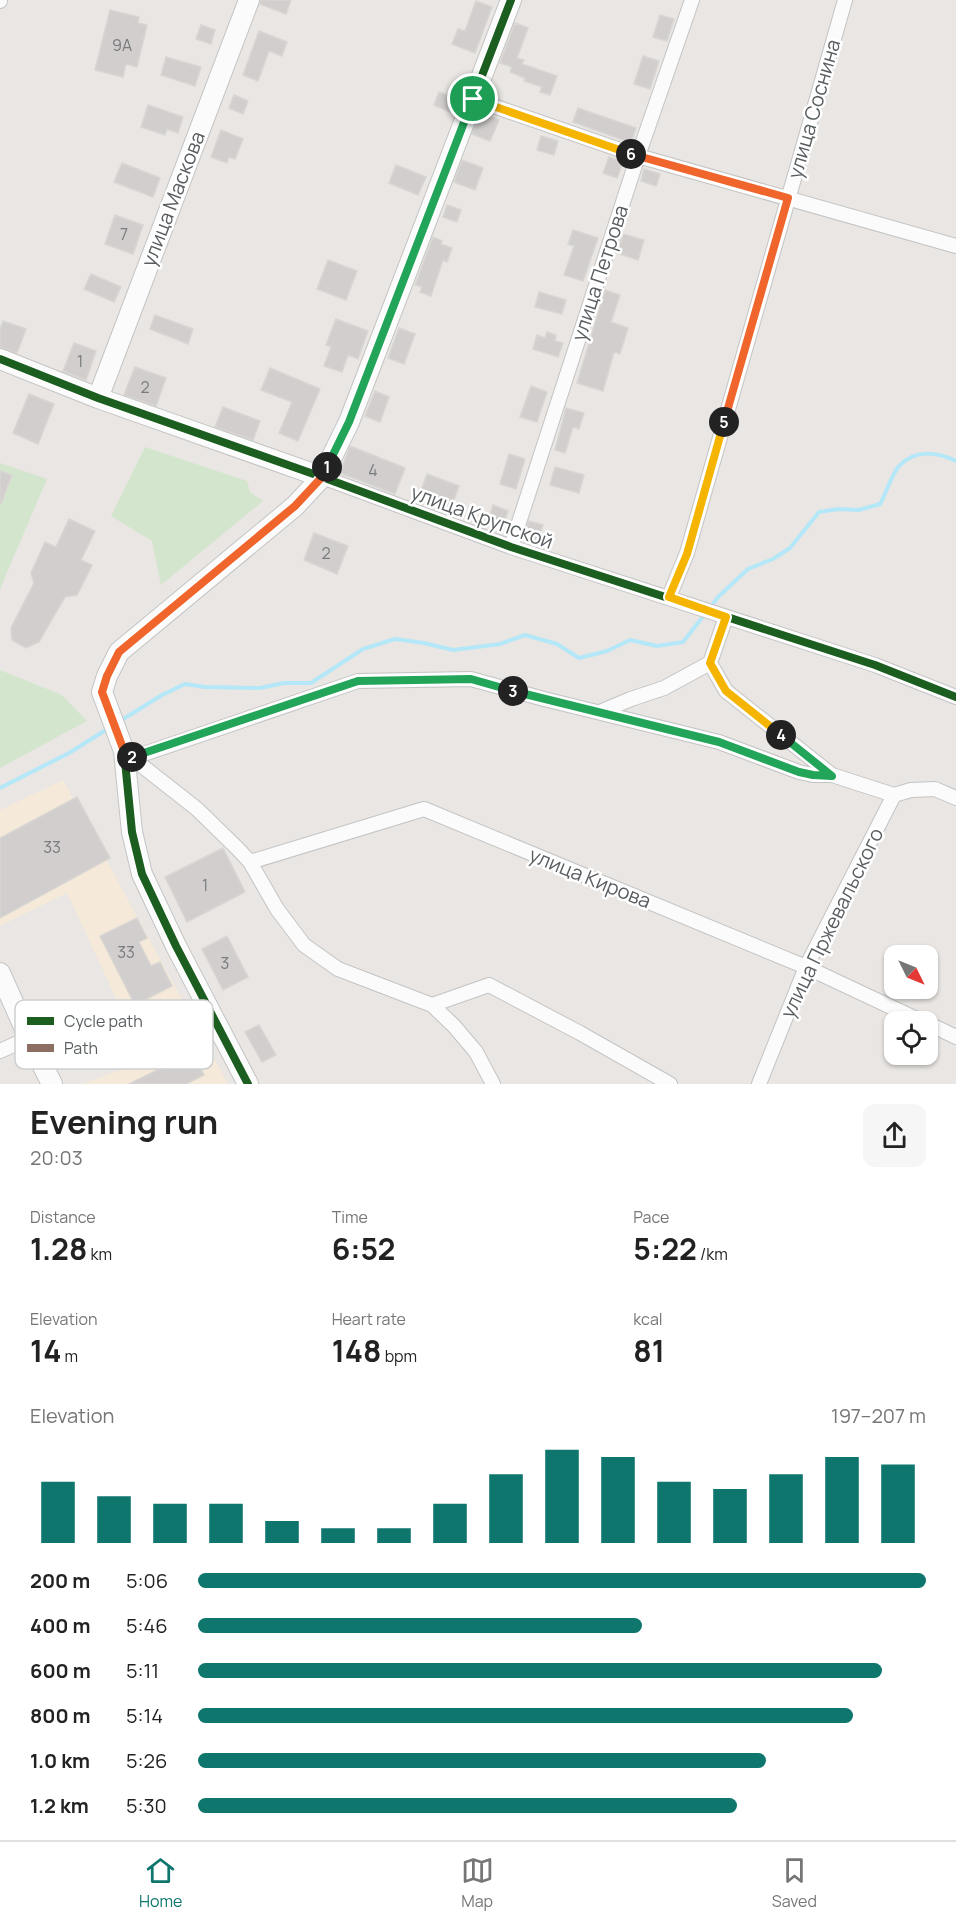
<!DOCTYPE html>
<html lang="en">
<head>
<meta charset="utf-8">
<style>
	body { margin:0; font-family:Manrope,sans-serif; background:#f6f6f6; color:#222; height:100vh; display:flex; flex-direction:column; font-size:22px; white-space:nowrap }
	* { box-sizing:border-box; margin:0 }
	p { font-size:20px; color:#767676 }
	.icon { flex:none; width:33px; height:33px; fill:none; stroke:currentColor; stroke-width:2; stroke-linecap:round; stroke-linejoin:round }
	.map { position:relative; height:1084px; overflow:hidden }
	.drawer { display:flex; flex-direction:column; background:#fff; flex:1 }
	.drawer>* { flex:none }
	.needle { width:39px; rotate:133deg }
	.fabs { position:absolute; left:884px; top:945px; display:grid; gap:12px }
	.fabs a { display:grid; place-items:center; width:54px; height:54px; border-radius:12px; background:#fff; box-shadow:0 2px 4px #0004; font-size:30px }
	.pin { position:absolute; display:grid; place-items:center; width:51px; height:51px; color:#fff; margin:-26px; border:3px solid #fff; border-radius:50%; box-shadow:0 2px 6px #0007 }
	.km { position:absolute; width:30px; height:30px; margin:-15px; border-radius:50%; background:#222; color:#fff; font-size:16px; line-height:30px; text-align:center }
	.round { display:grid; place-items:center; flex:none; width:63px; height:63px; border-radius:12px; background:#f6f6f6 }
	.headline { display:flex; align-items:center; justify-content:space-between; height:102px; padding:0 30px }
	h1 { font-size:33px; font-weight:700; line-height:45px }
	.stats { display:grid; grid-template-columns:repeat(3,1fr); gap:9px; height:102px; padding:6px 30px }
	.stats div { display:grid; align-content:center }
	.stats b { font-size:30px; font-weight:700 }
	.stats small { font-size:16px; font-weight:400 }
	.stats p { font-size:16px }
	.chart { height:168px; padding:12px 30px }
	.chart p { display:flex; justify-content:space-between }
	.chart svg { width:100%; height:108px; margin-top:6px; stroke:#0f766e; stroke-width:6 }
	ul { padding:0 30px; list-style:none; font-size:20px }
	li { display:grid; grid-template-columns:96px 72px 1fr; align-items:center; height:45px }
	li i { height:15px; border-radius:8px; background:#0f766e }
	.dock { display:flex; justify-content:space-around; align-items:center; height:84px; border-top:2px solid #e0e0e0; background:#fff; font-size:16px; color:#767676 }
	.dock a { display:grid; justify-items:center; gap:3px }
	.dock .on { color:#0f766e }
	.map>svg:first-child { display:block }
</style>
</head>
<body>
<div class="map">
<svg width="956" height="1084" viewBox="0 0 956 1084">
	<rect width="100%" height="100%" fill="#e9e6e3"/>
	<path fill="#f5e9da" d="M 63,780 L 228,1084 L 82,1084 L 145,1061 L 67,893 L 0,926 L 0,810 Z"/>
	<path fill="#d4e5ce" d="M 145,447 L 247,481 L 250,492 L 263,501 L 161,585 L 152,541 L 111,516 Z
		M 0,463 L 47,479 L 0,589 Z
		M 0,670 L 62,695 L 87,721 L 0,768 Z"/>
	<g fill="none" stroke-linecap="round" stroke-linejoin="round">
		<path stroke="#b4e7f7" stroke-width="4" d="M 120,721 L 162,695 L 185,684 L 205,687 L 260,688 L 284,683 L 311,683 L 363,649 L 395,639 L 424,643 L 453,650 L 500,644 L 525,635 L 557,644 L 579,658 L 607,651 L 630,640 L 657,646 L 683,642 L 719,596 L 748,569 L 773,559 L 790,548 L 819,512 L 838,509 L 859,510 L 880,504 C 886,494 892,473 899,466 C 915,449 937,452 956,461
			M 0,788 L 69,753 L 109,728"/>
	</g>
	<path fill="#d1cecd" stroke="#d8d6d2" stroke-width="1.5" d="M 261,0 L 291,0 L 286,14 L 260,4 Z
		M 476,1 L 492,7 L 475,53 L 452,44 L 458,29 L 465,31 Z
		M 110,10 L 139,17 L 138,23 L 147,25 L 137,67 L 126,64 L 123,77 L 95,70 Z
		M 660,15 L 674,19 L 667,41 L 653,37 Z
		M 515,23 L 528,28 L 517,58 L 524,60 L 522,64 L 557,76 L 550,95 L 540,92 L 542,87 L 524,81 L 525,78 L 510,72 L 512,67 L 500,63 Z
		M 201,25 L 215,30 L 211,44 L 196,39 Z
		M 259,31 L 287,42 L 282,56 L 269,51 L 258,81 L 243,75 Z
		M 643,56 L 659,61 L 650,89 L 634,84 Z
		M 166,57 L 201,67 L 195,86 L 161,75 Z
		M 439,92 L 455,98 L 450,112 L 434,105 Z
		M 234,95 L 248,101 L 243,114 L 229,108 Z
		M 148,105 L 183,117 L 178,133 L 167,129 L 165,135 L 141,127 Z
		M 578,108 L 636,128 L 631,143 L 573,122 Z
		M 481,112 L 499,120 L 490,141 L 472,134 Z
		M 221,130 L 243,139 L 235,159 L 229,157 L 227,163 L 211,157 Z
		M 541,136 L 558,141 L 554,155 L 537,150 Z
		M 609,157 L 623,162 L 617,178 L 603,173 Z
		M 462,160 L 483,168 L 475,190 L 454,182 Z
		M 122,163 L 160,178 L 153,197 L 114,182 Z
		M 396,165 L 426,177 L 418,195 L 389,183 Z
		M 644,169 L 660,174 L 656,186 L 641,181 Z
		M 447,205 L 461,210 L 457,222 L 443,217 Z
		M 115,215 L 143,225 L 133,254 L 105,244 Z
		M 573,230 L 598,238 L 583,281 L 564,275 L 574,246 L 568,244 Z
		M 623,234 L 644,240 L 638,260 L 617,253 Z
		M 433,237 L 442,241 L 441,244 L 452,248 L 447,262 L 443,260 L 431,296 L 420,292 L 422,287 L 415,285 Z
		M 328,260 L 357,271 L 346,300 L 317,289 Z
		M 91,274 L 121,287 L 114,302 L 84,289 Z
		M 605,290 L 620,295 L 611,322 L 628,328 L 620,354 L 614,352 L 603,391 L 577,383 Z
		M 539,292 L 566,300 L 562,314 L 535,307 Z
		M 155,315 L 193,329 L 188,344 L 150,329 Z
		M 336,319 L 368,331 L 358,359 L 348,355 L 342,372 L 324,366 L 331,347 L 326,345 Z
		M 3,321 L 26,329 L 17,353 L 0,347 L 0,329 Z
		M 399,328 L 415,334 L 404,364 L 388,358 Z
		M 547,332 L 556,335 L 555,341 L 563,343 L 558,357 L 533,349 L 537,335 L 545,338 Z
		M 74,343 L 96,351 L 86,380 L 63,371 Z
		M 135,367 L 166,378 L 156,406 L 124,395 Z
		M 270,368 L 320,389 L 298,441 L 279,433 L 292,402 L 261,390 Z
		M 531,386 L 547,392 L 537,422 L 520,417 Z
		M 375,391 L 389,397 L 380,422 L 365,416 Z
		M 29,394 L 54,404 L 38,444 L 13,433 Z
		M 223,407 L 260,421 L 253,440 L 215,427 Z
		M 566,408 L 584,413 L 579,429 L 573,427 L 565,453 L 555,450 Z
		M 350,446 L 405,468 L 395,494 L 340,473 Z
		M 509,454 L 525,459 L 516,489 L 500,484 Z
		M 555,467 L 584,475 L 579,493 L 550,485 Z
		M 0,471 L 12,475 L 1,504 L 0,504 Z
		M 427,474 L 459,486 L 450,511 L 418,500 Z
		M 493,505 L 508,511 L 502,529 L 487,524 Z
		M 69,519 L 95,531 L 81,560 L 92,565 L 77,595 L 65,597 L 39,642 L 26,648 L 12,640 L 11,628 L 34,583 L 31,573 L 45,542 L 56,547 Z
		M 529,521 L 543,525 L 537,542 L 523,538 Z
		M 314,533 L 348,546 L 337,574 L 304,560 Z
		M 77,797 L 110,858 L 0,918 L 0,838 Z
		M 223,848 L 245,892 L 187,922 L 165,877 Z
		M 137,918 L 147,938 L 139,942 L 151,966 L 160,962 L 172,986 L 135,1005 L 100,936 Z
		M 227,936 L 248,977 L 223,990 L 202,949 Z
		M 259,1025 L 276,1055 L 262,1062 L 245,1032 Z
		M 192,1053 L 204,1075 L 186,1084 L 129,1084 Z"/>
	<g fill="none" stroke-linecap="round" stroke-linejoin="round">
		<defs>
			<path id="street" d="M 0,1 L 0,0
				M 473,99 L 638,156 L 956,246
				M 322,477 L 511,547 L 875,665 L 956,697
				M 511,547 L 638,156 L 692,0
				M 669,597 L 687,553 L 845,0
				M 710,663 L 726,691 L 832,775
				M 600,712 L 631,699 L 664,688 L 710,663 L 726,617
				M 127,754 L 197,809 L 238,849 L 250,862 L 277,909 L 304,945 L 338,969 L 432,1005 L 454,1026 L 476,1052 L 493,1084
				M 132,758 L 358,681 L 471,679 L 544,699 L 719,742 L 799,772 L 813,775 L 832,775 L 894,795 L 911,790 L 935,789 L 956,798
				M 250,862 L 424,809 L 806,967 L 923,1022
				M 432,1005 L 489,985 L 580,1033 L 670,1084
				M 927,1023 L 956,1037
				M 0,1051 L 29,1038
				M 759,1084 L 806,967 L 894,795"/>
			<path id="secondary" d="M 0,359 L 98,398 L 322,477
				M 98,398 L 249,0
				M 0,973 L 29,1038 L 52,1084
				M 248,1084 L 176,946 L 142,874 L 132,832 L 124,751 L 102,692 L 107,676 L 119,652 L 295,506 L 322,477 L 349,422 L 511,0"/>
		</defs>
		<use href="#street" stroke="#c4c4c4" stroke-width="16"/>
		<use href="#secondary" stroke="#c4c4c4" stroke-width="22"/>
		<use href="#street" stroke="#fcfbfb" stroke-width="14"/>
		<use href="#secondary" stroke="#fcfbfb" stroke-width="20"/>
		<path stroke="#8d6e63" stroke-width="6" stroke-dasharray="12 6" stroke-linecap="butt" d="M 710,663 L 726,691 L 832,775"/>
		<defs>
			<path id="cycleway" d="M 0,359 L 98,398 L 322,477 L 511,547 L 875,665 L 956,697
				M 248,1084 L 176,946 L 142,874 L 132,832 L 124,751 L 102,692 L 107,676 L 119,652 L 295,506 L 322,477 L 349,422 L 511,0"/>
		</defs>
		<use href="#cycleway" stroke="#fff" stroke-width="11"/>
		<use href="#cycleway" stroke="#1b5e20" stroke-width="8"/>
	</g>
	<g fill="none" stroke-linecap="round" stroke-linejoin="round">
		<defs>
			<path id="split-1" d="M 327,467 L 349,422 L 473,99"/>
			<path id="split-2" d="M 132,757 L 124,751 L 102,692 L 107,676 L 119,652 L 295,506 L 322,477 L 327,467"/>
			<path id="split-3" d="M 132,757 L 358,681 L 471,679 L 513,691"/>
			<path id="split-4" d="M 513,691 L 719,742 L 799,772 L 813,775 L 832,776 L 781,735"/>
			<path id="split-5" d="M 724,422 L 687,554 L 669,597 L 726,617 L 710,663 L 726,691 L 781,735"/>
			<path id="split-6" d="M 631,154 L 788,198 L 724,422"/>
			<path id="split-7" d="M 473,99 L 631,154"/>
		</defs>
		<use href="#split-1" stroke="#fff" stroke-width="12"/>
		<use href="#split-2" stroke="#fff" stroke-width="12"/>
		<use href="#split-3" stroke="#fff" stroke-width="12"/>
		<use href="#split-4" stroke="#fff" stroke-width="12"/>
		<use href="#split-5" stroke="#fff" stroke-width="12"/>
		<use href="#split-6" stroke="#fff" stroke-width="12"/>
		<use href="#split-7" stroke="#fff" stroke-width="12"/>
		<use href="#split-1" stroke="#22a559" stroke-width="8"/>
		<use href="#split-2" stroke="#f0652b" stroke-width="8"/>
		<use href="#split-3" stroke="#22a559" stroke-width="8"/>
		<use href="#split-4" stroke="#22a559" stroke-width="8"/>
		<use href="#split-5" stroke="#f5b400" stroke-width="8"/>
		<use href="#split-6" stroke="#f0652b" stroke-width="8"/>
		<use href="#split-7" stroke="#f5b400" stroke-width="8"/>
	</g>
	<g text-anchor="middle" stroke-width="5" stroke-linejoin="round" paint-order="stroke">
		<g font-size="16" fill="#787b7d">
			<text x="122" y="51">9А</text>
			<text x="124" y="240">7</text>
			<text x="80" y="367">1</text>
			<text x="145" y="393">2</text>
			<text x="373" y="476">4</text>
			<text x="326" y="559">2</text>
			<text x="52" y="853">33</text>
			<text x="205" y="891">1</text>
			<text x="126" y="958">33</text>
			<text x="225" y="969">3</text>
		</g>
		<g font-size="20" fill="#595e61" stroke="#fff">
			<text transform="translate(814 109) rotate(-74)" y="7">улица Соснина</text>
			<text transform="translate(173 199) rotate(-69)" y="7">улица Маскова</text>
			<text transform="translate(600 273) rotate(-72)" y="7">улица Петрова</text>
			<text transform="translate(482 517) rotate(20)" y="7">улица Крупской</text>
			<text transform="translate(590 878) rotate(22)" y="7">улица Кирова</text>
			<text transform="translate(832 923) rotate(-64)" y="7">улица Пржевальского</text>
		</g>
	</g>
	<rect x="15" y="1000" width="198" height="69" rx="9" fill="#fff" stroke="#cdcfd0" stroke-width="1.5"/>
	<rect x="27" y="1017" width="27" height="8" fill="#1b5e20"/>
	<rect x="27" y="1044" width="27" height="8" fill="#8d6e63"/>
	<g font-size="16" fill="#595e61">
		<text x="64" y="1027">Cycle path</text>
		<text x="64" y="1054">Path</text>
	</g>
</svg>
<div class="fabs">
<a><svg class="needle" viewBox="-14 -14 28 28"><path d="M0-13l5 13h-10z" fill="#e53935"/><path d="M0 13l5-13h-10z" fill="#767676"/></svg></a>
<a><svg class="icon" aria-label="locate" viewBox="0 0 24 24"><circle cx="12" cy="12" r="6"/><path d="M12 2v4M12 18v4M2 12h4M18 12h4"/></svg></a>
</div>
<div class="pin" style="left:473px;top:99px;background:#1e9e55"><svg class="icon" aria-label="arrive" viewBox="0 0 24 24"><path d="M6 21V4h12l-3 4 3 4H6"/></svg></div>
<b class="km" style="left:327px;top:467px">1</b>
<b class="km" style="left:132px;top:757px">2</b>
<b class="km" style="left:513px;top:691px">3</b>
<b class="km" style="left:781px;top:735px">4</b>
<b class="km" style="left:724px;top:422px">5</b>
<b class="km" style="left:631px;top:154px">6</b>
</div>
<section class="drawer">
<div class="headline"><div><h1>Evening run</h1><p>20:03</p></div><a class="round"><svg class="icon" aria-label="share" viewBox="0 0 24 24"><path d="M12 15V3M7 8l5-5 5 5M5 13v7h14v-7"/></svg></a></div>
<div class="stats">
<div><p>Distance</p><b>1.28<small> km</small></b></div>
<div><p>Time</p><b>6:52</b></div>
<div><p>Pace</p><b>5:22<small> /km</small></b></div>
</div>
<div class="stats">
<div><p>Elevation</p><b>14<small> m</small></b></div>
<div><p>Heart rate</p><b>148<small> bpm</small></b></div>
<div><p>kcal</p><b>81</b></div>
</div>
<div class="chart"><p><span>Elevation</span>197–207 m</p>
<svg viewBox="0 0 160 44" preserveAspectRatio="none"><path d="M5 44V19M15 44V25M25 44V28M35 44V28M45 44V35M55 44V38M65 44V38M75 44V28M85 44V16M95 44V6M105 44V9M115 44V19M125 44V22M135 44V16M145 44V9M155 44V12"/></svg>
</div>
<ul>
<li><b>200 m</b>5:06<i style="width:100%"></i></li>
<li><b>400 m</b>5:46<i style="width:61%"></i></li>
<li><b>600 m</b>5:11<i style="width:94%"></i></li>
<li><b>800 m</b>5:14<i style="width:90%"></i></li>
<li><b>1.0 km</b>5:26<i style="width:78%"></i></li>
<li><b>1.2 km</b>5:30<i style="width:74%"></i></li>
</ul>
</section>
<nav class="dock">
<a class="on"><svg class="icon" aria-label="home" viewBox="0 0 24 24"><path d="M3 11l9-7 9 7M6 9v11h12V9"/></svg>Home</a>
<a><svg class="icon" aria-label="map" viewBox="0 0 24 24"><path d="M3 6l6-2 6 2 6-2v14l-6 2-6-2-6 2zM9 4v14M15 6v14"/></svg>Map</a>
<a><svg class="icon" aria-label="saved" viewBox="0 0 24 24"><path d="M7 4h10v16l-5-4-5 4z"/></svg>Saved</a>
</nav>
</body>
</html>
